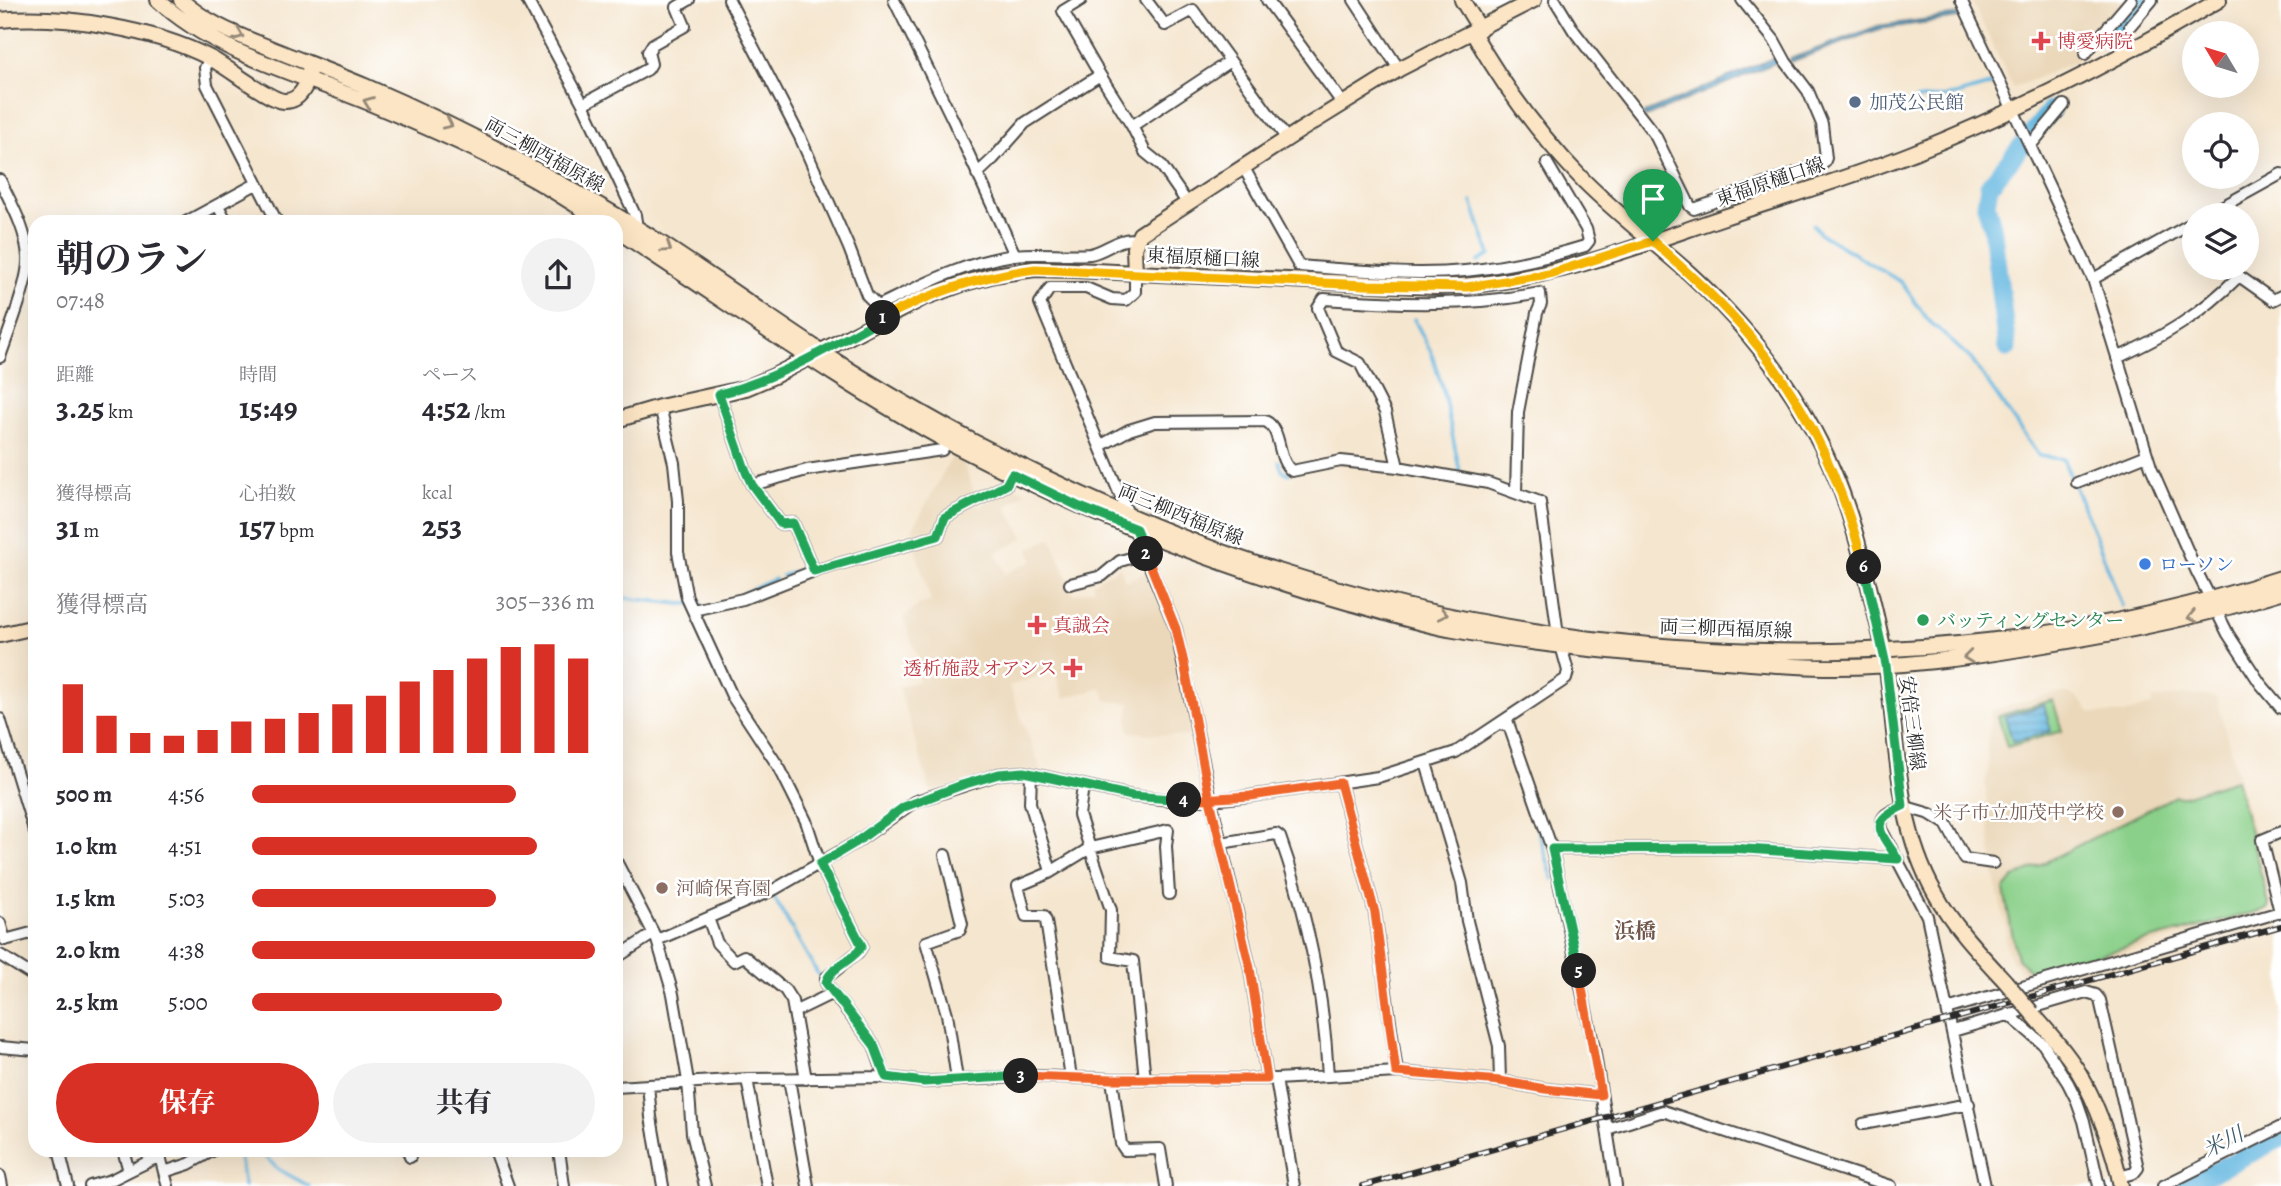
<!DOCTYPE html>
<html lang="ja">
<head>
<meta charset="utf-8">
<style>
	body { margin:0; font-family:Alegreya,"Noto Serif JP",serif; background:#f2f2f3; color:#2b2b33; height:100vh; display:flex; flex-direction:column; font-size:26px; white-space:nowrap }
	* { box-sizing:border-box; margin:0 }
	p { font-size:23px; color:#7c7c81 }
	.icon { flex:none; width:38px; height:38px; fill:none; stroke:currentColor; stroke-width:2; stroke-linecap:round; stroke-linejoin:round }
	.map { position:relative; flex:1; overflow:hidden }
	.side { position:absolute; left:28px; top:215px; width:595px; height:942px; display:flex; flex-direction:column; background:#fff; border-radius:21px; box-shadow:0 7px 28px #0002 }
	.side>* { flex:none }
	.needle { width:46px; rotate:308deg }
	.fabs { position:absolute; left:2182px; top:21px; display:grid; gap:14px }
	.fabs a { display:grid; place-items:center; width:77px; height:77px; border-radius:50%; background:#fff; box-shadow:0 7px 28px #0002; font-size:35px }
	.pin { position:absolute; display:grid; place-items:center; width:60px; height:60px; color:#fff; margin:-72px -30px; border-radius:50% 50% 50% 0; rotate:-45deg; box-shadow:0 0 7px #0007 }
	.pin .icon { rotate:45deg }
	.km { position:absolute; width:35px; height:35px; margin:-18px; border-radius:50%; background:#222; color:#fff; font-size:19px; line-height:35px; text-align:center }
	.round { display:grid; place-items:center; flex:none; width:74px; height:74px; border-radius:37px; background:#f2f2f3 }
	.overview { display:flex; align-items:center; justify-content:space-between; height:119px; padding:0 28px }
	h1 { font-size:38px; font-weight:700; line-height:52px }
	.stats { display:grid; grid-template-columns:repeat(3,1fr); gap:10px; height:119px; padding:7px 28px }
	.stats div { display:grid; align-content:center }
	.stats b { font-size:30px; font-weight:700 }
	.stats small { font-size:19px; font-weight:400 }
	.stats p { font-size:19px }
	.chart { height:196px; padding:14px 28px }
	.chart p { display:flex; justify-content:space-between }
	.chart svg { width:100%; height:126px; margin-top:7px; stroke:#d93025; stroke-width:6 }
	.button { display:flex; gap:14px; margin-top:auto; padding:14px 28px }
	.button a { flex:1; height:80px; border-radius:42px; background:#d93025; color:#fff; font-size:28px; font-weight:700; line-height:80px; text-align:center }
	.button a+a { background:#f2f2f3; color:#2b2b33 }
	ul { padding:0 28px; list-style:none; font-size:23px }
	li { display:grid; grid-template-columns:112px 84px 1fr; align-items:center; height:52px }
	li i { height:18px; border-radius:9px; background:#d93025 }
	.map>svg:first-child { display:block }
</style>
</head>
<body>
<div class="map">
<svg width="2281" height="1186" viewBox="0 0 2281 1186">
	<defs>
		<pattern id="water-rules" width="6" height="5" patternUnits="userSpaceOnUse" patternTransform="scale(1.75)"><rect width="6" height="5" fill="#65b7e0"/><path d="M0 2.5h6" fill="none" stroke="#5395b6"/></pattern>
	</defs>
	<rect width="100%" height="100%" fill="#fff"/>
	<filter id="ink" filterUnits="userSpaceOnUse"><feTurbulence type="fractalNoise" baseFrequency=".0143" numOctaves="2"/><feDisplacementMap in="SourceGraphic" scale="14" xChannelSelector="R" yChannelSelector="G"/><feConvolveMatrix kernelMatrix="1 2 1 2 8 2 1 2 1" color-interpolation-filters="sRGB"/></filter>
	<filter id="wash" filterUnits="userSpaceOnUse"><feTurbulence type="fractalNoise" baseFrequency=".00686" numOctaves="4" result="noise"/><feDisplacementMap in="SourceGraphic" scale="28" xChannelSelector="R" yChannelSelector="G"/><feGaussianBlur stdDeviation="1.57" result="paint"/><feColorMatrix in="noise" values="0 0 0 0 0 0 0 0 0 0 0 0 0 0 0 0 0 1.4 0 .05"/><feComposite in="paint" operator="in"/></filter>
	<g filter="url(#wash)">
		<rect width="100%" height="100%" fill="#f5e6cf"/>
		<path fill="#ebd8ba" d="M 1971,0 L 2127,0 L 2076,61 L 2013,88 Z
			M 953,455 L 963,461 L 979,507 L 1014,487 L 1026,492 L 1006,507 L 1024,538 L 996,553 L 1005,574 L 1033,561 L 1029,549 L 1051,538 L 1074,594 L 1094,589 L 1092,583 L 1120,567 L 1125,581 L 1148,572 L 1172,632 L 1195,737 L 1130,732 L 1128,720 L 1131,703 L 1107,701 L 1102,688 L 1064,698 L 1054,671 L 1009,686 L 1043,774 L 1029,771 L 933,791 L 930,790 L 899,687 L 919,681 L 915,667 L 921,665 L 903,618 L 920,604 L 931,602 L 914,544 L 917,543 L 913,528 Z
			M 2055,693 L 2068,693 L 2078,698 L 2091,713 L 2124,714 L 2153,705 L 2152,699 L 2186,695 L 2216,697 L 2256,841 L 2271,904 L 2269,910 L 2030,981 L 2010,959 L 2005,941 L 2006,928 L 1993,872 L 1985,782 L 1989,768 L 1987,751 L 1991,710 Z"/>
		<path fill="#8bd08a" stroke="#5b7e5a" stroke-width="2" d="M 2053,700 L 2062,731 L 2007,747 L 1998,716 Z
			M 2236,780 L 2269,904 L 2268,909 L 2141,942 L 2035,975 L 2017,959 L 2004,890 L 2014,878 L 2175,796 L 2180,797 Z"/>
		<path fill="url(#water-rules)" stroke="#487186" stroke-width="2" d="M 1959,15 L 1960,17 L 1957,18 L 1879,29 L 1790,62 L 1790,59 L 1878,26 Z
			M 1776,57 L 1780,58 L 1779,61 L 1645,117 L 1643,114 Z
			M 2044,705 L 2051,731 L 2013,742 L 2005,717 Z"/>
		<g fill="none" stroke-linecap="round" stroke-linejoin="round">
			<path stroke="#65b7e0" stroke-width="3.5" d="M 1916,100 L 1956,95 L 1994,84
				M 1472,202 L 1490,255 L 1478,262
				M 1813,225 L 1821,234 L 1901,282 L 1928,320 L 1971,359 L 2039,456 L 2063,459 L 2095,534 L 2122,606
				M 1414,319 L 1431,352 L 1443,390 L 1461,477
				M 1279,462 L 1282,470 L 1289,474
				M 782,576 L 804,569
				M 742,594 L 775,579
				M 616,597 L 682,604 L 701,603
				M 1513,753 L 1521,776
				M 1524,783 L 1553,879
				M 772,894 L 823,983
				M 238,1150 L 244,1186
				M 258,1150 L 278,1169 L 309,1186"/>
			<path stroke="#65b7e0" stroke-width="19" d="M 2117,31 L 2142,0
				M 2007,348 L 1992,226 L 1986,205 L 1989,186 L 2051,110
				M 2185,1186 L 2281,1138"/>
		</g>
	</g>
	<g filter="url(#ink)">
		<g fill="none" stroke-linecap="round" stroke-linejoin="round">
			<defs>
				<path id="street" d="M 527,0 L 583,104 L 635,215 L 637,228
					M 729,0 L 800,137 L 849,248 L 867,295 L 878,306 C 922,285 966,262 1014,255 C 1039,252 1065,256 1090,254 C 1105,252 1120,236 1135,240
					M 894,0 L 953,120 L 1015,255
					M 1081,0 L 1063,11 L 1100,75
					M 1146,0 L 1165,25 L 1193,10 L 1287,139
					M 1267,0 L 1343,104
					M 1354,0 L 1399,69
					M 1555,0 L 1574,31 L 1655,135 L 1690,206 L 1694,209 L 1824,163 L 1826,158 L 1822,124 L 1808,91 L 1786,62 L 1774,40 L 1742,0
					M 1961,0 L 2093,279 L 2151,467 L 2196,570 L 2228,634 L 2260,683 L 2281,708
					M 2130,26 L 2152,0
					M 2085,54 L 2131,0
					M 210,58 L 205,68 L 207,85 L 277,222
					M 583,104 L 648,69 L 651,64 L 648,52 L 653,44 L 685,26 L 677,7 L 689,0
					M 1132,126 L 1145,152 L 1161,165 L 1188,204
					M 2030,146 L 2064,105
					M 1244,168 L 1299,266 C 1353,270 1411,276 1465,271 C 1506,267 1546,258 1585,246 L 1589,241 L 1586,229 L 1547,163
					M 977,174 L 993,159 L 1025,123 L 1100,75 L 1132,126 L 1230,61
					M 0,180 C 12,205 26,229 28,257 C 30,279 8,333 0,357
					M 218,206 L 227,222
					M 2207,215 L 2281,174
					M 186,222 L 256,184
					M 2234,268 L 2239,276 L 2273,300 L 2281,296
					M 1135,273 L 1135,292 L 1126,300 L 1112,299 L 1086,288 L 1050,288 L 1040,303 L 1176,629 L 1211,800 L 1250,968 L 1267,1079
					M 2093,279 L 2194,222
					M 2117,358 C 2168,334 2199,316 2239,276
					M 660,407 L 674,463 L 678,501 L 678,552 L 687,598 L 732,696 L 780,769 L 806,821 L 820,864 L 862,946 L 858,952 L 826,978 L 826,983 L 833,993
					M 1398,467 L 1385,412 L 1360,363 L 1336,351 L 1318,308 L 1324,299 C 1397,304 1467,307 1540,293 L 1541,304 L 1537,313 L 1518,412 L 1516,493
					M 2077,483 L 2147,455
					M 752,485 L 807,470 L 942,450 L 948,441
					M 814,571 L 938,536 L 945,517 L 1006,485 L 1011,474
					M 1070,584 L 1102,576 L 1120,561 L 1145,554
					M 693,610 L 743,599 L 814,571 L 793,523 L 781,524 L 752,485 L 746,472 L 719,394
					M 0,719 L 35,833
					M 1501,723 L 1503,725 L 1508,723 L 1552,849 L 1594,1048 L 1616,1186
					M 1426,763 L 1462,883 L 1467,921 L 1499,1046 L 1500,1081
					M 1031,775 L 1030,803 L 1051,871
					M 1340,783 L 1375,913 L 1397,1072
					M 1083,786 L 1079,815 L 1090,848 L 1168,830 L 1166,846 L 1169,894
					M 1221,843 L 1276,834 L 1280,837 C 1307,913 1324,995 1328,1076
					M 1552,849 L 1731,848 L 1898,859
					M 945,855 L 962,924 L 960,930 L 926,942 L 947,1014 L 957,1079
					M 616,861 L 657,940 L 673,994 L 688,1081 L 692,1133 L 705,1186
					M 708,918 L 717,943 L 734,961 L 744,956 L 785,990 L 792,1001 L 806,1079
					M 0,923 L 5,940 L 35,932
					M 657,940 L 775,889 L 855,843 L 914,802 L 999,774 L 1024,772 L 1132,796 L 1172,800 L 1211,800 L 1250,796 L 1378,777 L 1456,752 L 1566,679 L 1568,671 L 1558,635 L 1540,502 L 1488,483 L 1398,467 L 1341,461 L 1292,471 C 1276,460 1283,429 1265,421 L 1155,422 L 1129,430 L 1100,446
					M 0,955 L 35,977
					M 616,958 L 653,934
					M 1947,1009 L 2280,912 L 2262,840 L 2281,832
					M 794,1012 L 833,993 L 874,1045 L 885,1077
					M 2008,1014 L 2043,1044 L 2068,1083 L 2077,1101 L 2084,1121 L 2099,1186
					M 1953,1031 L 2086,992 L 2096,995 L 2100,1000 L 2138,1168 L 2134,1173 L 2119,1177
					M 0,1047 L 35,1050
					M 1071,1077 L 1046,921 L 1044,916 L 1026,916 L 1018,886 L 1049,873 L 1090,848 L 1111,910 L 1110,957 L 1133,961 L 1145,1079
					M 747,1079 L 767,1186
					M 789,1079 L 808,1186
					M 1112,1079 L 1121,1144 L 1125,1150 L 1160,1149 L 1166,1186
					M 1276,1079 L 1294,1186
					M 648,1085 L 651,1117 L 663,1186
					M 616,1087 L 747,1079 L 885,1077 L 924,1082 L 1034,1076 L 1112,1079 L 1276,1079 L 1397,1072 L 1500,1081 L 1545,1089 L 1601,1095
					M 1863,1124 L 1969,1104
					M 1607,1129 L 1663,1111 L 1891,1186
					M 59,1150 L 68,1186
					M 408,1150 L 410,1157
					M 495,1150 L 508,1186
					M 559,1150 L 564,1186
					M 129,1171 L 160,1156 L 164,1172 L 189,1164 L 214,1150
					M 164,1172 L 168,1186
					M 0,1176 L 2,1186
					M 90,1186 L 111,1180 L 129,1171 L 123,1150
					M 1985,1186 L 1927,916 L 1881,829 C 1880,813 1891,812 1903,806 L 1930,814 L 1946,824 L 1965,859 L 1993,863
					M 2163,1186 L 2281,1127"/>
				<path id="secondary" d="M 158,0 C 221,58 310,76 386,110 C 436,131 488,154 535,180 C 558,193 580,208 603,222
					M 181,0 C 207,24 238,35 270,48 C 302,61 334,73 365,86 C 442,119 515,157 588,199 C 667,243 740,298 816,348 C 866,382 919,412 972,441 C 1069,491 1170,537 1275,570 C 1595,672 1960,682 2281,578
					M 1462,0 L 1480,29
					M 0,20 C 63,14 154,29 210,58 C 228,67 268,100 284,101 C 300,102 308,84 309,71
					M 1473,33 C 1504,87 1541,137 1584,181 C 1617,214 1655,243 1690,274 C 1751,330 1802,397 1834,473 C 1852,515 1862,559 1873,603 C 1878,625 1884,647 1887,669 C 1897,744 1897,826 1935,893 C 1953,926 1980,954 2005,981
					M 616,230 C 728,302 837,382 954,445 C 1081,511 1213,565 1350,603 C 1384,612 1419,624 1454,630 C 1535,645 1619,653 1701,659 C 1742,662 1784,667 1825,667 C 1896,668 1968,658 2038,646 C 2120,633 2201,617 2281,592
					M 1135,273 L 1134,248 L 1140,234 L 1299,131 L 1399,69 L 1534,0
					M 616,420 L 660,407 L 746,388 L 774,376 L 923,298 L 965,283 L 994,275 L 1035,269 L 1074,270 L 1436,287 C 1541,285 1626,250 1724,217 C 1787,196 1853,177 1915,152 C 2020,110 2121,58 2219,0
					M 0,635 L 35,627
					M 2032,1013 C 2048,1032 2066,1051 2079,1073 C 2096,1100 2115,1154 2121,1186"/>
			</defs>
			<use href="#street" stroke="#494744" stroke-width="14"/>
			<use href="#secondary" stroke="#494744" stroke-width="18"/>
			<use href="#street" stroke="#fff" stroke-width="10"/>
			<use href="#secondary" stroke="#fce5c4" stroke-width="14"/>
			<defs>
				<path id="rail" d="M 1363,1186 L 2281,926"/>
			</defs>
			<use href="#rail" stroke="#2b2b2b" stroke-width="6"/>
			<use href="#rail" stroke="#fff" stroke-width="3.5" stroke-dasharray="10" stroke-linecap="butt"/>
			<defs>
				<path id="secondary-bridge" d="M 2005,981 L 2032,1013"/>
			</defs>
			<use href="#secondary-bridge" stroke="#494744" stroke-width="18" stroke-linecap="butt"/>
			<use href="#secondary-bridge" stroke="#fce5c4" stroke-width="14"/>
		</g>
		<defs><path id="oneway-chevron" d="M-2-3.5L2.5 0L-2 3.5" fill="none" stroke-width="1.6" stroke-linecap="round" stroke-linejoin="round" transform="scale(1.75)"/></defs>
		<g stroke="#948878">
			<use href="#oneway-chevron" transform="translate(239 35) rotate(22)"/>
			<use href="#oneway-chevron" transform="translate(368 102) rotate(-159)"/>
			<use href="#oneway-chevron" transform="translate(448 124) rotate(25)"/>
			<use href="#oneway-chevron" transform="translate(667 248) rotate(34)"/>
			<use href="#oneway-chevron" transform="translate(1443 614) rotate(12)"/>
			<use href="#oneway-chevron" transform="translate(2192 617) rotate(168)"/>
			<use href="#oneway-chevron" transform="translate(1968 657) rotate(174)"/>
		</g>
	</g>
	<g fill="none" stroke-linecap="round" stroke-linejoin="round" filter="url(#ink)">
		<defs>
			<path id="split-1" d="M 883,318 C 932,292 980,276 1035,269 L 1365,285 L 1467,287 L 1549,274 L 1653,241"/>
			<path id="split-2" d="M 883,318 C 831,346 777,380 719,394 L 746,472 L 752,485 L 781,524 L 793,523 L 814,571 L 938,536 L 945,517 L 1006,485 L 1012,474 L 1080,507 L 1136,529 L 1146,554"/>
			<path id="split-3" d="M 1021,1076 L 1112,1079 L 1267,1079 L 1250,968 L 1210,800 L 1184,663 L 1176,629 L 1146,554"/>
			<path id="split-4" d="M 1021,1076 L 924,1082 L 886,1077 L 874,1045 L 826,983 C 829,967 854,961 862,946 L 820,864 L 855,843 L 904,807 L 962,785 L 999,774 L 1024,772 L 1132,796 L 1184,800"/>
			<path id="split-5" d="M 1184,800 L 1250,796 L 1340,783 L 1375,913 L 1396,1072 L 1500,1081 L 1545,1089 L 1601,1095 L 1579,971"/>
			<path id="split-6" d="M 1579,971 L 1552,849 L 1731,848 L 1898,859 C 1879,831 1868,822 1903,806 L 1886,665 L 1864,567"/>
			<path id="split-7" d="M 1653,241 C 1687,272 1722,303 1752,339 C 1808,405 1843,484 1864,567"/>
		</defs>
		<use href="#split-1" stroke="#fff" stroke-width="14"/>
		<use href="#split-2" stroke="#fff" stroke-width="14"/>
		<use href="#split-3" stroke="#fff" stroke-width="14"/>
		<use href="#split-4" stroke="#fff" stroke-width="14"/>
		<use href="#split-5" stroke="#fff" stroke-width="14"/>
		<use href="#split-6" stroke="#fff" stroke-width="14"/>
		<use href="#split-7" stroke="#fff" stroke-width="14"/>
		<use href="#split-1" stroke="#f5b400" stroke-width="9"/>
		<use href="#split-2" stroke="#22a559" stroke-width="9"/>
		<use href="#split-3" stroke="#f0652b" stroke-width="9"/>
		<use href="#split-4" stroke="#22a559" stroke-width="9"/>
		<use href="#split-5" stroke="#f0652b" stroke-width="9"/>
		<use href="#split-6" stroke="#22a559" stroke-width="9"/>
		<use href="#split-7" stroke="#f5b400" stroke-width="9"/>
	</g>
	<g fill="#e0444e" stroke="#fff" stroke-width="2.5">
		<path d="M2037.5 30.5h7v7h7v7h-7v7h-7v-7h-7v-7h7z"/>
		<path d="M1033.5 614.5h7v7h7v7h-7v7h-7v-7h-7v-7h7z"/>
		<path d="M1069.5 657.5h7v7h7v7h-7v7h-7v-7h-7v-7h7z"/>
	</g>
	<circle fill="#5c6f8a" stroke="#fff" stroke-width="2.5" cx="1855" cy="102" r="7"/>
	<circle fill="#3f7fe0" stroke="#fff" stroke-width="2.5" cx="2145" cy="564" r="7"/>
	<circle fill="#2e9e5b" stroke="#fff" stroke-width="2.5" cx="1923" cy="620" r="7"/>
	<g fill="#8d6e63" stroke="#fff" stroke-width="2.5">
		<circle cx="2118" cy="812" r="7"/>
		<circle cx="662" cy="888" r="7"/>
	</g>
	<g text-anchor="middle" stroke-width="5" stroke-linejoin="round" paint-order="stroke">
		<g font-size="19" fill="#be3a42" stroke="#fff" text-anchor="start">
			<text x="2057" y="48">博愛病院</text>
			<text x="1053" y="632">真誠会</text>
			<text x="1057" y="675" text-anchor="end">透析施設 オアシス</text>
		</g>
		<g font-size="19" fill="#4e5e75" stroke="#fff" text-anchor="start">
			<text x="1869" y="109">加茂公民館</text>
		</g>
		<g font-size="19" fill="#2b2b2b" stroke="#fff">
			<text transform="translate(545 154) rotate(29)" y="7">両三柳西福原線</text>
			<text transform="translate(1770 181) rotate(-19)" y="7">東福原樋口線</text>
			<text transform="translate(1203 257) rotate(3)" y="7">東福原樋口線</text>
			<text transform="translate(1181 514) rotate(22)" y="7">両三柳西福原線</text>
			<text transform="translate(1726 628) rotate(2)" y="7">両三柳西福原線</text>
			<text transform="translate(1913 723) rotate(83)" y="7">安倍三柳線</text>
		</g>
		<g font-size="19" fill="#366cbe" stroke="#fff" text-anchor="start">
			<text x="2159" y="571">ローソン</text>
		</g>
		<g font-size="19" fill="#27864d" stroke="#fff" text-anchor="start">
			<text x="1937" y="627">バッティングセンター</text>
		</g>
		<g font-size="19" fill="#785e54" stroke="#fff" text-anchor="end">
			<text x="2104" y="819">米子市立加茂中学校</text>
			<text x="676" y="895" text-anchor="start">河崎保育園</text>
		</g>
		<g font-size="21" font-weight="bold" fill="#705749" stroke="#fff">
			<text x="1635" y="938">浜橋</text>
		</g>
		<g font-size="21" font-style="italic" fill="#3f5c6a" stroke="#fff">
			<text transform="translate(2223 1142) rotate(-27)" y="7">米川</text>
		</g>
	</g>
</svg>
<div class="fabs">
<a><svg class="needle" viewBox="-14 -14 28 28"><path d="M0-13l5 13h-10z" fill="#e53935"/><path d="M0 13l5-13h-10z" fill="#7c7c81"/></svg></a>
<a><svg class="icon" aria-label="locate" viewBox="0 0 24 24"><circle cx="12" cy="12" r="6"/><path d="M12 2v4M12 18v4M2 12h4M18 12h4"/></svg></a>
<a><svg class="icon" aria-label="layers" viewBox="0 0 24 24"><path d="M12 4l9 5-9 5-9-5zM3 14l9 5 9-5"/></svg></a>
</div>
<div class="pin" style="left:1653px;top:241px;background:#1e9e55"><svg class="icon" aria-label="arrive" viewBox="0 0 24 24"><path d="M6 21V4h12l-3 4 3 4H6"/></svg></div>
<b class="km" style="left:883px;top:318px">1</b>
<b class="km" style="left:1146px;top:554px">2</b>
<b class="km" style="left:1021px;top:1076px">3</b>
<b class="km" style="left:1184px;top:800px">4</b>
<b class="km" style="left:1579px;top:971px">5</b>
<b class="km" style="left:1864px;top:567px">6</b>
<section class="side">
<div class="overview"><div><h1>朝のラン</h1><p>07:48</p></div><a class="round"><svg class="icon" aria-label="share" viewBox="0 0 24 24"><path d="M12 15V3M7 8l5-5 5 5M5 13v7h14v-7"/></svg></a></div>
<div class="stats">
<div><p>距離</p><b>3.25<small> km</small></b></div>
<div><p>時間</p><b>15:49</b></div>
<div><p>ペース</p><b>4:52<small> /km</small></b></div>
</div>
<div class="stats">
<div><p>獲得標高</p><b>31<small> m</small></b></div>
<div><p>心拍数</p><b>157<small> bpm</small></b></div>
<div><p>kcal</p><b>253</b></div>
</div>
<div class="chart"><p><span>獲得標高</span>305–336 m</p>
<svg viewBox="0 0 160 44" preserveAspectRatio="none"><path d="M5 44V20M15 44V31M25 44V37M35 44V38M45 44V36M55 44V33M65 44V32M75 44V30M85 44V27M95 44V24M105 44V19M115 44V15M125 44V11M135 44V7M145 44V6M155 44V11"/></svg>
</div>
<ul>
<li><b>500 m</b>4:56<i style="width:77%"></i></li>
<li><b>1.0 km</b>4:51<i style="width:83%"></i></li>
<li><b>1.5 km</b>5:03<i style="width:71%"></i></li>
<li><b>2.0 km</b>4:38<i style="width:100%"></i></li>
<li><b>2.5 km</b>5:00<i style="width:73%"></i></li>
</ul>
<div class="button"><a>保存</a><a>共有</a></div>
</section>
</div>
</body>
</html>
